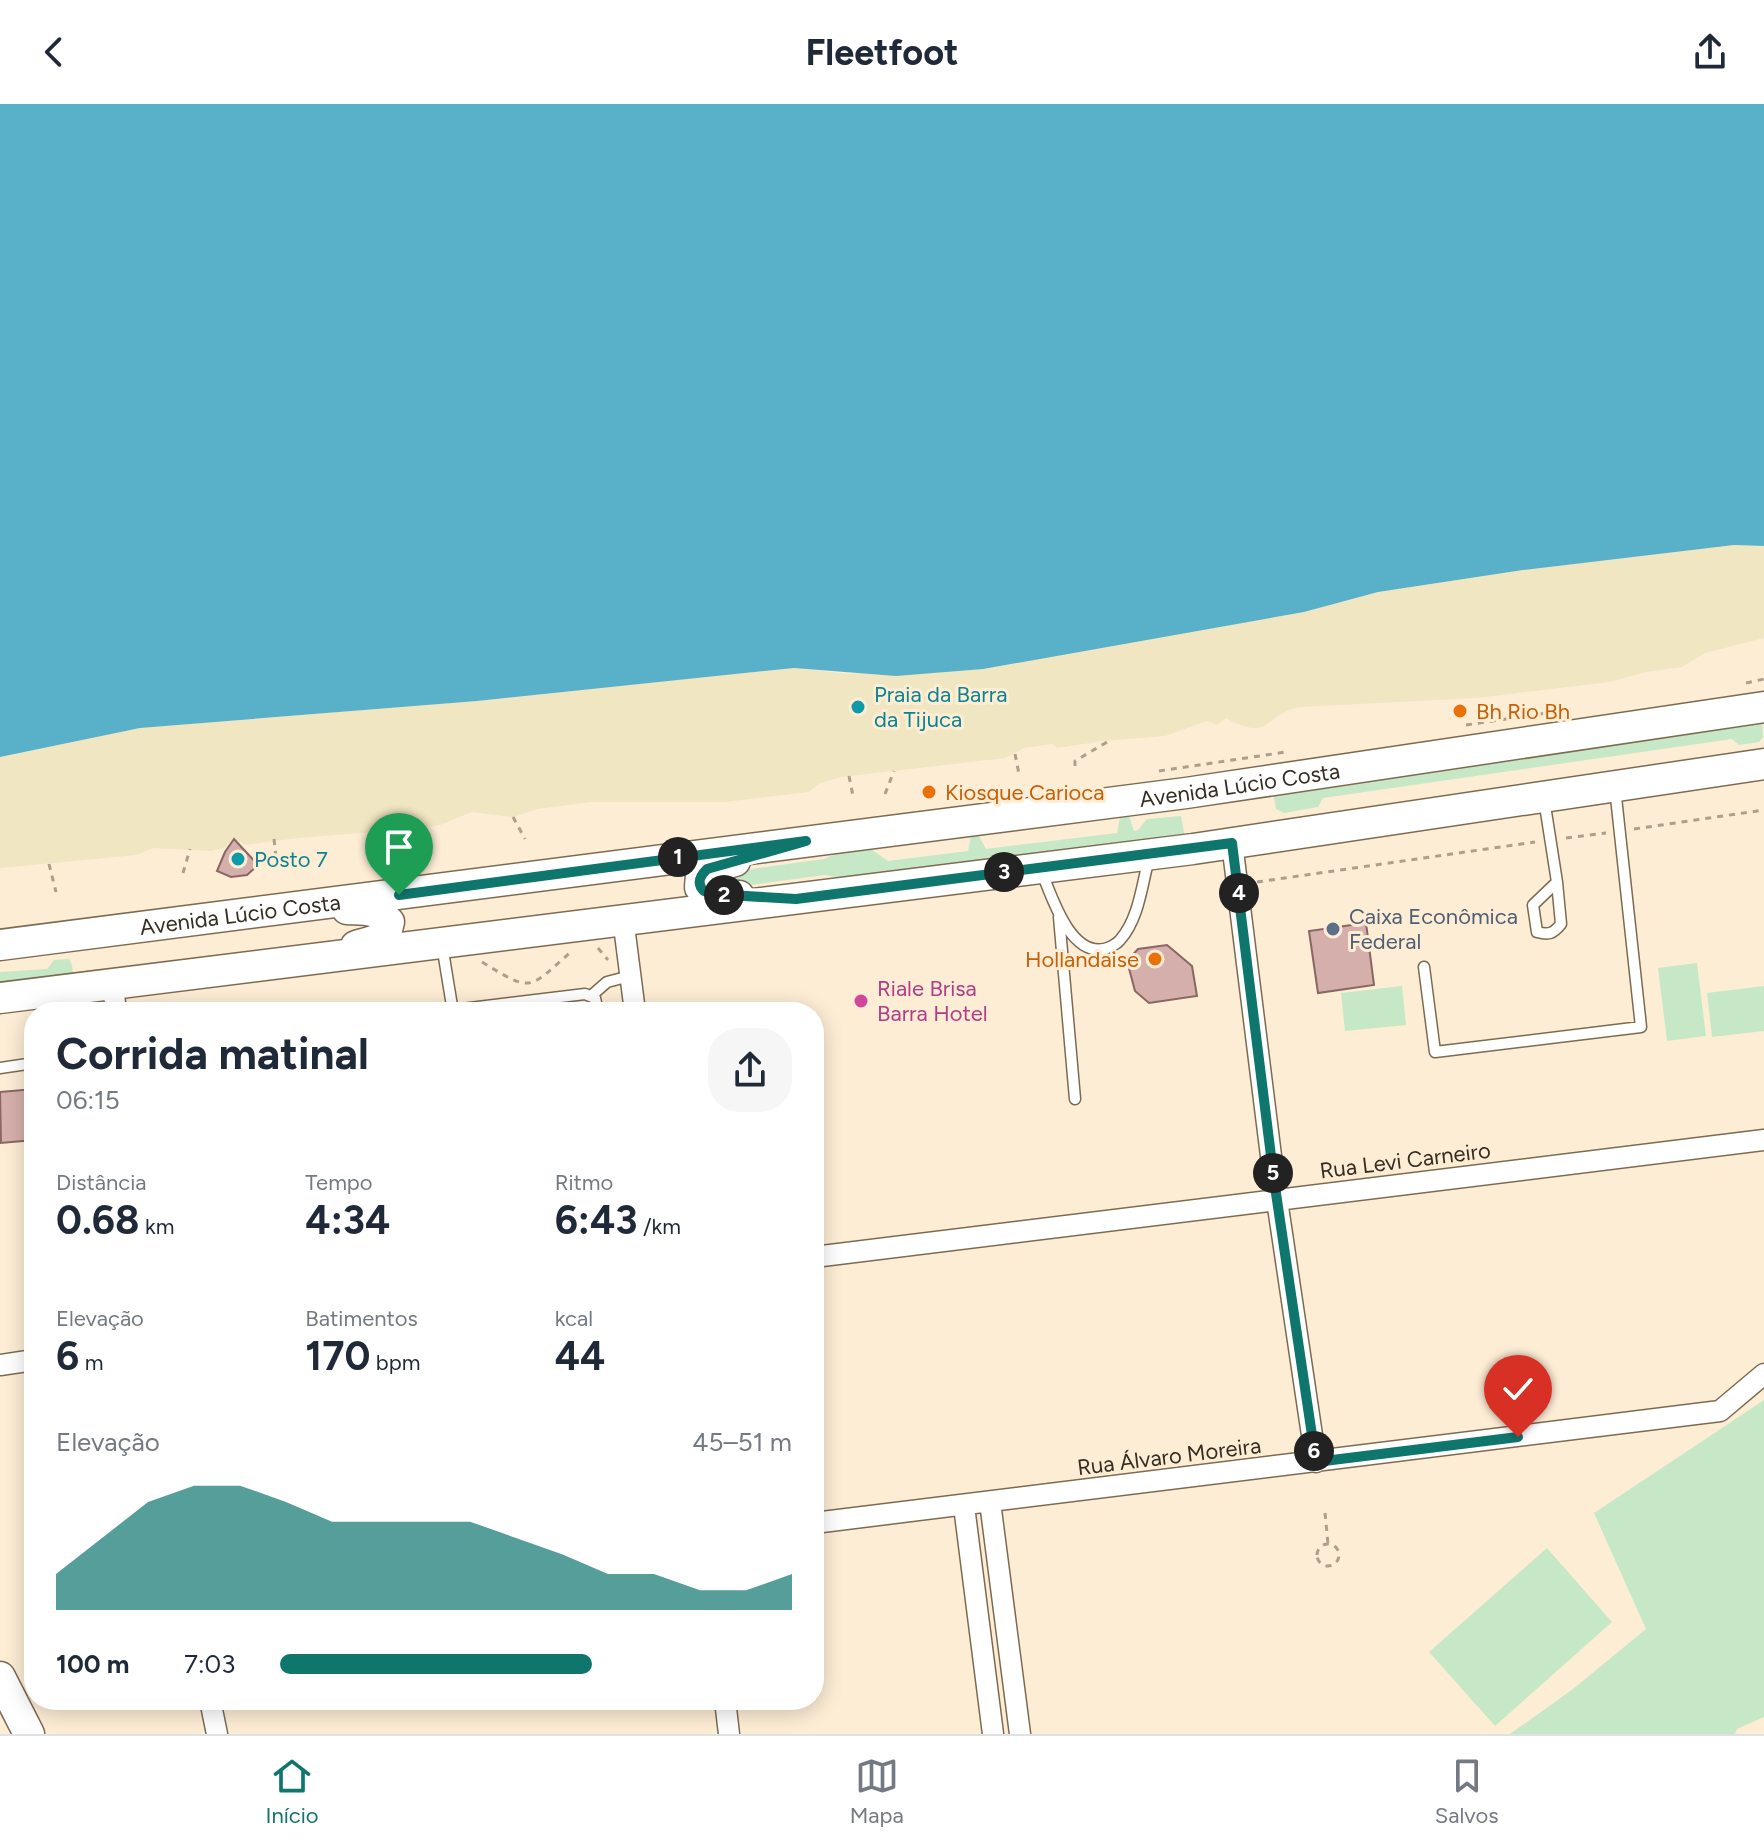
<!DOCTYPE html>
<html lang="pt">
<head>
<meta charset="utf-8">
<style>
	body { margin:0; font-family:Figtree,sans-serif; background:#f6f6f7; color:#1f2937; height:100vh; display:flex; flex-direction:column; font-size:30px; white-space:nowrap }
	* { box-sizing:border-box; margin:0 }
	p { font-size:26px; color:#747a83 }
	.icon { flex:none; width:44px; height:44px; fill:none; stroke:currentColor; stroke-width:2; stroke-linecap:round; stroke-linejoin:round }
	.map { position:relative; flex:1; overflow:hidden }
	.panel { position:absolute; left:24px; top:898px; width:800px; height:708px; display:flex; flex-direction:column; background:#fff; border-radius:32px; box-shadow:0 4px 20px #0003 }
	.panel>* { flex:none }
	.pin { position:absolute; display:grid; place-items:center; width:68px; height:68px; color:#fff; margin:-82px -34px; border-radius:50% 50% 50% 0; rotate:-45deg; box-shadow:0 0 8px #0007 }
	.pin .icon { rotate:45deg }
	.km { position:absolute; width:40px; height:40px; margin:-20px; border-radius:50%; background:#222; color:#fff; font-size:22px; line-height:40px; text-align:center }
	.round { display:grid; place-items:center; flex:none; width:84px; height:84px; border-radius:32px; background:#f6f6f7 }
	.headline { display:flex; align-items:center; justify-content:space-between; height:136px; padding:0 32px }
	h1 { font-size:44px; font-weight:700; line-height:60px }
	.figures { display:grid; grid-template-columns:repeat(3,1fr); gap:12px; height:136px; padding:8px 32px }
	.figures div { display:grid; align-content:center }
	.figures b { font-size:40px; font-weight:700 }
	.figures small { font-size:22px; font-weight:400 }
	.figures p { font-size:22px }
	.chart { height:224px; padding:16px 32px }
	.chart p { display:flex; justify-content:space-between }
	.chart svg { width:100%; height:144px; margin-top:8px; fill:#0f766e; opacity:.7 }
	ul { padding:0 32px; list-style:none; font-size:26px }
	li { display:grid; grid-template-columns:128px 96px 1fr; align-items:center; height:60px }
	li i { height:20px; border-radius:10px; background:#0f766e }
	header { display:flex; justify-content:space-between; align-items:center; height:104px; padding:0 32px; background:#fff; font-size:36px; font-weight:700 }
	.tab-bar { display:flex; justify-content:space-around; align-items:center; height:112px; border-top:2px solid #e0e1e3; background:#fff; font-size:22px; color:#747a83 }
	.tab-bar a { display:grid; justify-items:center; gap:4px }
	.tab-bar .selected { color:#0f766e }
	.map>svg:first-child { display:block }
</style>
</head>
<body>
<header><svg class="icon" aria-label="back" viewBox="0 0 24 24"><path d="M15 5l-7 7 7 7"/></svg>Fleetfoot<svg class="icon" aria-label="share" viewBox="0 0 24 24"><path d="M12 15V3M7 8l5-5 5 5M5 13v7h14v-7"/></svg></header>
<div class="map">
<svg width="1764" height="1630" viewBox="0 0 1764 1630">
	<rect width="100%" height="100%" fill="#fdedd5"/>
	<path fill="#c7e8c7" d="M 1762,615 L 1763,633 L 1759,638 L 1739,641 L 1732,635 L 1323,694 L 1318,703 L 1284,709 L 1276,705 L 1273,687 Z
		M 1129,712 L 1134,727 L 1138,726 L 1147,715 L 1181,712 L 1185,734 L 855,776 L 825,771 L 722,785 L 721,769 L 824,755 L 851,743 L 865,741 L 888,757 L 968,747 L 971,731 L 978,730 L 986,745 L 1117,729 L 1120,713 Z
		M 69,855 L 72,861 L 74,877 L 0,886 L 0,868 L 47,865 L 54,856 Z
		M 1697,859 L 1706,932 L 1667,937 L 1658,864 Z
		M 1402,882 L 1406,921 L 1345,927 L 1341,889 Z
		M 1764,882 L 1764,927 L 1712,933 L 1707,889 Z
		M 1764,1296 L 1764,1613 L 1737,1625 L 1735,1630 L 1510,1630 L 1573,1585 L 1646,1525 L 1594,1409 Z
		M 1547,1444 L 1612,1518 L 1495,1622 L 1429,1548 Z"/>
	<path fill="#f0e6c1" d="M 1734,441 L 1764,442 L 1764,534 L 1705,549 L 1682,563 L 1646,568 L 1610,578 L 1476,594 L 1300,603 C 1264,610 1270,639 1226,614 L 1217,621 L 1207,617 L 1165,632 L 1103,637 L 1057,644 L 1052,640 L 1024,644 L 1005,654 L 841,673 L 820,679 L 809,688 L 725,698 L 591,698 L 537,705 L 513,713 L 472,708 L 440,721 L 397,728 L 396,725 L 387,726 L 387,732 L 383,728 C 337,730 290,734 245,741 L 234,734 L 226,743 L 211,747 L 153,744 L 137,751 L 0,764 L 0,653 L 140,624 L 477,597 L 794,564 L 850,570 L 1159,533 L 1304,508 L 1378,488 L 1523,466 Z"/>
	<path fill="#58b1c9" d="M 0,0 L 1764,0 L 1764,442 L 1734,441 L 1523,466 L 1378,488 L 1304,508 L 983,565 L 896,572 L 794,564 L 477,597 L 140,624 L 0,653 Z"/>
	<path fill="#d5afab" stroke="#896763" stroke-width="2" d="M 234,735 L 258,761 L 247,771 L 231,773 L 217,767 L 225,748 Z
		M 1366,819 L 1374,881 L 1318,889 L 1309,827 Z
		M 1167,841 L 1192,862 L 1197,892 L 1149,899 L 1135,887 L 1127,857 L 1138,845 Z
		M 34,985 L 34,1036 L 1,1039 L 0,988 Z"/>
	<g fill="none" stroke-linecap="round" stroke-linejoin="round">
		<defs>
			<path id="lane" d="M 1544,695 L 1557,778
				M 1042,769 C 1052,793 1070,852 1104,845 C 1109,844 1117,840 1120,836 C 1139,815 1142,780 1149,754
				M 1557,778 L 1561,820 C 1553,830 1549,831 1537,828 L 1533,801 Z
				M 1059,813 L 1075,995
				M 442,841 L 453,908
				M 1424,863 L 1435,948 L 1641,923 L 1615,684
				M 591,892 L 607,878 L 630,872
				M 453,906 L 585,890 L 595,894 L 598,908
				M 0,964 L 34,959"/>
			<path id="street" d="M 1232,739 L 1274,1076 L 1316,1358
				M 623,814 L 635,908
				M 113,881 L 116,908
				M 814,1153 L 1764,1036
				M 0,1261 L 34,1256
				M 990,1398 L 1020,1630
				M 964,1402 L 993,1630
				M 814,1419 L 1720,1307 L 1764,1270
				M 210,1596 L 217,1630
				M 725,1596 L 729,1630"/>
			<g id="secondary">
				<path d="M 735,757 L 707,765 L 701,771 L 700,783 L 711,790 L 739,792"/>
				<path d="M 347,805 C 363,806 378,804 389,818 C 386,837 372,837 356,842"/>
				<path id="s1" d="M 0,841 L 1186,689 L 1764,603"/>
				<path d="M 0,894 L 1193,745 L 1764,660"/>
				<path d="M 0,1573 L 29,1630"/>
			</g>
		</defs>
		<use href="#lane" stroke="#7d6b51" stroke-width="13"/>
		<use href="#street" stroke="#7d6b51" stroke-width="23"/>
		<use href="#secondary" stroke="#7d6b51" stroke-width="33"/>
		<path stroke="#ac9f8c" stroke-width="3" stroke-dasharray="6 6" stroke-linecap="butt" d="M 1746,579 L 1764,575
			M 1466,621 L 1546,609
			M 1015,650 L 1019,670
			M 1075,662 L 1075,657 L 1107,638
			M 1159,667 L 1286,648
			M 849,672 L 853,692
			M 885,690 L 894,667
			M 513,713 L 525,735
			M 391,725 L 396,739
			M 1634,725 L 1764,706
			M 1566,734 L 1606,729
			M 274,735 L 277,762
			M 49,760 L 56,788
			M 183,769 L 190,745
			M 1257,778 L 1535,738
			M 598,844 L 608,856
			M 482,858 C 534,890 528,885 572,847
			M 1325,1409 L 1328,1440
			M1317 1451a11 11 0 1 1 22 0a11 11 0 1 1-22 0Z"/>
		<use href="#lane" stroke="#fff" stroke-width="10"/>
		<use href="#street" stroke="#fff" stroke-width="20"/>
		<use href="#secondary" stroke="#fff" stroke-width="30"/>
	</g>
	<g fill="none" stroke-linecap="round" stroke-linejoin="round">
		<defs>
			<path id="route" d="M 399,791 L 806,737 L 707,765 C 700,772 696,779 704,787 L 711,790 L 796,795 L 1232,739 L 1274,1076 L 1316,1358 L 1518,1333"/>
		</defs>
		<use href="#route" stroke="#fff" stroke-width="16"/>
		<use href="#route" stroke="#0f766e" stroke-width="10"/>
	</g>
	<g fill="#0f9aa8" stroke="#fdedd5" stroke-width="3">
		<circle cx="858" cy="603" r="8"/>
		<circle cx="238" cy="755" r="8"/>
	</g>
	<g fill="#e8710a" stroke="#fdedd5" stroke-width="3">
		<circle cx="1460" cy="607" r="8"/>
		<circle cx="929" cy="688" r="8"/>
		<circle cx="1155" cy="855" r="8"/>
	</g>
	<circle fill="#5c6f8a" stroke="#fdedd5" stroke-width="3" cx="1333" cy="825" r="8"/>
	<circle fill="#d1479c" stroke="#fdedd5" stroke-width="3" cx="861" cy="897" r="8"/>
	<g text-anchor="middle" stroke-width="6" stroke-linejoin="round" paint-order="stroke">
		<g font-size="22" fill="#0d838f" stroke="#fdedd5" text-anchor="start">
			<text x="874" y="598">Praia da Barra<tspan x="874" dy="25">da Tijuca</tspan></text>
			<text x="254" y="763">Posto 7</text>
		</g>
		<g font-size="22" fill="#c56008" stroke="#fdedd5" text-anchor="start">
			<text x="1476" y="615">Bh Rio Bh</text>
			<text x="945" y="696">Kiosque Carioca</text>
			<text x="1139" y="863" text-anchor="end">Hollandaise</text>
		</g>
		<g font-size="22" fill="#352d22" stroke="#fdedd5">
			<text dy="8" stroke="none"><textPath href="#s1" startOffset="1250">Avenida Lúcio Costa</textPath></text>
			<text dy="8" stroke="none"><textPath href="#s1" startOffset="242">Avenida Lúcio Costa</textPath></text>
			<text transform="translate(1405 1056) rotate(-7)" y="8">Rua Levi Carneiro</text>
			<text transform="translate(1169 1352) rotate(-7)" y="8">Rua Álvaro Moreira</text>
		</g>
		<g font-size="22" fill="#4e5e75" stroke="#fdedd5" text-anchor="start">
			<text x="1349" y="820">Caixa Econômica<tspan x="1349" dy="25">Federal</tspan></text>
		</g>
		<g font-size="22" fill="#b23c85" stroke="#fdedd5" text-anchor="start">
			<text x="877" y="892">Riale Brisa<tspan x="877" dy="25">Barra Hotel</tspan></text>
		</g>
	</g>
</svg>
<div class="pin" style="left:399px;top:791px;background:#1e9e55"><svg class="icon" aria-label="arrive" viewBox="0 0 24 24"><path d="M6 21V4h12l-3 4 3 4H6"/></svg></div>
<div class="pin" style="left:1518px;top:1333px;background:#d93025"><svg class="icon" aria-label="check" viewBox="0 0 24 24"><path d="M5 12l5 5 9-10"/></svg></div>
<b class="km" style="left:678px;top:753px">1</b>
<b class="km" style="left:724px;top:791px">2</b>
<b class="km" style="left:1004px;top:768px">3</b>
<b class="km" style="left:1239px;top:789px">4</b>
<b class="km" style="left:1273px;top:1069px">5</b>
<b class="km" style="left:1314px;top:1347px">6</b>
<section class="panel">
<div class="headline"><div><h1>Corrida matinal</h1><p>06:15</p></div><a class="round"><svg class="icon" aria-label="share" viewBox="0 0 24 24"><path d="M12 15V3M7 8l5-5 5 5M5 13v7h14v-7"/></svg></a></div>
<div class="figures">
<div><p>Distância</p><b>0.68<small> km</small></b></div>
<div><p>Tempo</p><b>4:34</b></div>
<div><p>Ritmo</p><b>6:43<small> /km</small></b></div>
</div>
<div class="figures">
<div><p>Elevação</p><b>6<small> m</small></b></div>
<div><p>Batimentos</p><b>170<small> bpm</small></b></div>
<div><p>kcal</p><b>44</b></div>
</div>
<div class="chart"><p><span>Elevação</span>45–51 m</p>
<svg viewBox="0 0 160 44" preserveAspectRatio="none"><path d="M0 44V33L10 22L20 11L30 6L40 6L50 11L60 17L70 17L80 17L90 17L100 22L110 27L120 33L130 33L140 38L150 38L160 33V44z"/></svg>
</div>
<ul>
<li><b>100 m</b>7:03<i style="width:61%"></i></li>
</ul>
</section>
</div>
<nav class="tab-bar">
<a class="selected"><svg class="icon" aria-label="home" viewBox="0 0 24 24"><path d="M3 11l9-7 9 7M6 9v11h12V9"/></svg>Início</a>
<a><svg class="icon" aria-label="map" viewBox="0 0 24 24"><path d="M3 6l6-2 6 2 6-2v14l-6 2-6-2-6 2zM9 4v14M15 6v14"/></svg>Mapa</a>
<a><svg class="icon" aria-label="saved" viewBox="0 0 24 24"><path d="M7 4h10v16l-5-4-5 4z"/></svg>Salvos</a>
</nav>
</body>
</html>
